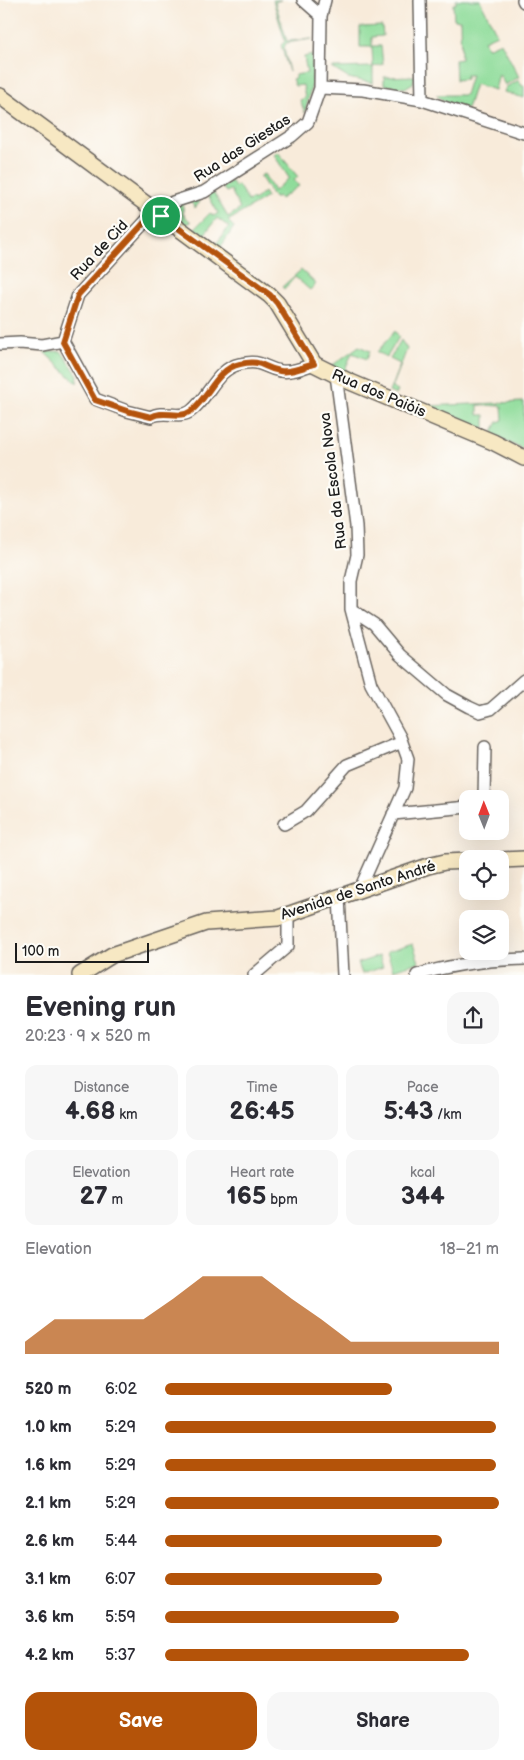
<!DOCTYPE html>
<html lang="en">
<head>
<meta charset="utf-8">
<style>
	body { margin:0; font-family:"Balsamiq Sans",sans-serif; background:#f7f7f7; color:#2b2b33; height:100vh; display:flex; flex-direction:column; font-size:19px; white-space:nowrap }
	* { box-sizing:border-box; margin:0 }
	p { font-size:16px; color:#7c7c81 }
	.icon { flex:none; width:28px; height:28px; fill:none; stroke:currentColor; stroke-width:2; stroke-linecap:round; stroke-linejoin:round }
	.map { position:relative; height:975px; overflow:hidden }
	.drawer { display:flex; flex-direction:column; background:#fff; flex:1 }
	.drawer>* { flex:none }
	.needle { width:32px; rotate:359deg }
	.fabs { position:absolute; left:459px; top:790px; display:grid; gap:10px }
	.fabs a { display:grid; place-items:center; width:50px; height:50px; border-radius:10px; background:#fff; box-shadow:0 5px 20px #0002; font-size:25px }
	.scale { position:absolute; left:15px; bottom:12px; width:134px; box-sizing:border-box; padding-left:5px; border:2px solid #1c1c1c; border-top:0; font-size:14px; line-height:18px; white-space:nowrap; color:#1c1c1c; -webkit-text-stroke:4px #fdfcf7; paint-order:stroke }
	.pin { position:absolute; display:grid; place-items:center; width:42px; height:42px; color:#fff; margin:-21px; border:2px solid #fff; border-radius:50%; box-shadow:0 1px 5px #0007 }
	.round { display:grid; place-items:center; flex:none; width:52px; height:52px; border-radius:15px; background:#f7f7f7 }
	.summary { display:flex; align-items:center; justify-content:space-between; height:85px; padding:0 25px }
	h1 { font-size:28px; font-weight:600; line-height:38px }
	.figures { display:grid; grid-template-columns:repeat(3,1fr); gap:8px; height:85px; padding:5px 25px }
	.figures div { display:grid; align-content:center; border-radius:12px; background:#f7f7f7; text-align:center }
	.figures b { font-size:25px; font-weight:600 }
	.figures small { font-size:14px; font-weight:400 }
	.figures p { font-size:14px }
	.chart { height:140px; padding:10px 25px }
	.chart p { display:flex; justify-content:space-between }
	.chart svg { width:100%; height:90px; margin-top:5px; fill:#b45309; opacity:.7 }
	.button { display:flex; gap:10px; margin-top:auto; padding:10px 25px }
	.button a { flex:1; height:58px; border-radius:15px; background:#b45309; color:#fff; font-size:20px; font-weight:600; line-height:58px; text-align:center }
	.button a+a { background:#f7f7f7; color:#2b2b33 }
	ul { padding:0 25px; list-style:none; font-size:16px }
	li { display:grid; grid-template-columns:80px 60px 1fr; align-items:center; height:38px }
	li i { height:12px; border-radius:6px; background:#b45309 }
	.map>svg:first-child { display:block }
</style>
</head>
<body>
<div class="map">
<svg width="524" height="975" viewBox="0 0 524 975">
	<rect width="100%" height="100%" fill="#fdfcf7"/>
	<filter id="ink" filterUnits="userSpaceOnUse"><feTurbulence type="fractalNoise" baseFrequency=".02" numOctaves="2"/><feDisplacementMap in="SourceGraphic" scale="10" xChannelSelector="R" yChannelSelector="G"/><feConvolveMatrix kernelMatrix="1 2 1 2 8 2 1 2 1" color-interpolation-filters="sRGB"/></filter>
	<filter id="wash" filterUnits="userSpaceOnUse"><feTurbulence type="fractalNoise" baseFrequency=".0096" numOctaves="4" result="noise"/><feDisplacementMap in="SourceGraphic" scale="20" xChannelSelector="R" yChannelSelector="G"/><feGaussianBlur stdDeviation="1.12" result="paint"/><feColorMatrix in="noise" values="0 0 0 0 0 0 0 0 0 0 0 0 0 0 0 0 0 1.4 0 .05"/><feComposite in="paint" operator="in"/></filter>
	<g filter="url(#wash)">
		<rect width="100%" height="100%" fill="#f8ebda"/>
		<path fill="#8edc9a" stroke="#557c5b" d="M 273,0 L 281,0 L 275,2 L 287,41 L 312,39 L 286,43 L 284,48 L 289,72 L 281,45 L 285,41 Z
			M 456,0 L 480,0 L 497,34 L 484,40 L 487,48 L 501,42 L 519,77 L 505,85 L 499,74 L 495,90 L 475,84 L 467,109 L 446,103 L 436,95 L 465,95 L 471,75 L 466,75 L 466,79 L 456,80 L 455,60 L 461,59 L 460,20 L 454,19 L 453,4 L 456,4 Z
			M 382,26 L 383,36 L 372,37 L 372,46 L 381,46 L 383,64 L 373,67 L 373,83 L 348,78 L 332,68 L 373,67 L 372,47 L 360,47 L 360,27 Z
			M 312,55 L 312,84 L 305,113 L 300,100 L 305,98 L 303,85 L 295,86 L 292,79 L 295,78 L 295,75 L 307,73 L 304,57 Z
			M 415,76 L 413,83 L 405,88 L 384,85 L 384,77 Z
			M 519,80 L 522,86 L 524,85 L 524,98 L 504,92 L 506,87 Z
			M 278,152 L 298,177 L 294,180 L 299,186 L 280,199 L 278,196 L 274,198 L 260,176 L 264,174 L 274,191 L 289,178 L 274,155 Z
			M 231,181 L 235,187 L 238,185 L 248,201 L 252,199 L 253,201 L 264,192 L 267,197 L 228,221 L 234,227 L 218,251 L 213,248 L 229,227 L 217,218 L 204,235 L 198,230 L 193,233 L 192,231 L 210,213 L 214,216 L 218,213 L 208,195 L 213,192 L 228,217 L 240,209 L 231,190 L 226,192 L 222,187 Z
			M 196,200 L 200,202 L 195,208 L 191,202 L 186,202 L 183,205 L 183,214 L 191,222 L 184,226 L 176,218 L 177,206 L 180,202 Z
			M 301,270 L 316,284 L 310,290 L 295,277 L 284,289 L 282,287 Z
			M 395,331 L 399,337 L 387,357 L 377,352 Z
			M 401,340 L 407,349 L 392,388 L 398,391 L 396,395 L 389,392 L 400,364 L 390,359 Z
			M 359,346 L 370,351 L 367,359 L 352,353 L 345,370 L 352,373 L 351,376 L 330,367 Z
			M 61,351 L 78,375 L 77,383 L 44,352 Z
			M 524,402 L 524,449 L 494,437 L 493,431 L 498,422 L 503,420 L 502,406 L 478,405 L 478,415 L 485,415 L 485,428 L 480,430 L 423,406 Z
			M 413,944 L 419,962 L 393,970 L 387,952 Z
			M 379,956 L 383,967 L 362,974 L 358,963 Z"/>
	</g>
	<g filter="url(#ink)">
		<g fill="none" stroke-linecap="round" stroke-linejoin="round">
			<defs>
				<path id="street" d="M 303,0 L 321,16
					M 420,0 L 422,100
					M 523,0 L 524,2
					M 320,88 L 363,90 L 422,100 L 524,133
					M 161,216 L 173,202 L 204,192 L 292,136 L 308,122 L 320,88 L 321,16 L 325,0
					M 63,341 L 95,399 L 127,411 L 151,417 C 163,409 179,420 191,411 C 209,397 217,368 240,364 C 263,359 262,368 281,371 C 291,373 305,367 314,364
					M 63,341 L 78,295 L 155,211
					M 0,344 L 20,343 L 42,345 L 63,341
					M 336,375 L 356,526 L 357,555 L 351,581 L 351,609 L 371,684 L 400,737 L 408,759 L 405,788 L 359,891
					M 351,609 L 374,624 L 400,655 L 447,695 L 469,707 L 480,712 L 491,709 L 524,680
					M 484,799 L 485,747
					M 393,814 L 468,807
					M 284,824 L 306,811 L 347,765 L 402,742
					M 339,897 L 343,975
					M 254,975 L 288,946 L 288,915
					M 417,975 C 453,964 486,960 524,959"/>
				<path id="secondary" d="M 0,96 L 269,295 L 277,303 L 314,364 L 348,381 L 493,442 L 524,458
					M 500,860 L 524,859
					M 80,975 L 112,955 L 206,923 L 278,918 L 428,866 L 445,862 L 468,861"/>
			</defs>
			<use href="#street" stroke="#69645e" stroke-width="14"/>
			<use href="#secondary" stroke="#69645e" stroke-width="18"/>
			<use href="#street" stroke="#fff" stroke-width="11"/>
			<use href="#secondary" stroke="#f7e8c3" stroke-width="15"/>
		</g>
	</g>
	<g fill="none" stroke-linecap="round" stroke-linejoin="round" filter="url(#ink)">
		<defs>
			<path id="route" d="M 155,211 L 270,295 L 277,303 L 314,364 C 304,367 291,373 280,371 C 262,368 263,359 240,364 C 216,369 209,397 191,411 C 179,420 163,409 151,417 L 127,411 L 95,400 L 63,342 L 78,295 Z"/>
		</defs>
		<use href="#route" stroke="#fff" stroke-width="10"/>
		<use href="#route" stroke="#b45309" stroke-width="6"/>
	</g>
	<g text-anchor="middle" stroke-width="4.5" stroke-linejoin="round" paint-order="stroke">
		<g font-size="15" fill="#1c1c1c" stroke="#fdfcf7">
			<text transform="translate(242 148) rotate(-33)" y="5">Rua das Giestas</text>
			<text transform="translate(99 250) rotate(-47)" y="5">Rua de Cid</text>
			<text transform="translate(379 393) rotate(23)" y="5">Rua dos Paióis</text>
			<text transform="translate(333 481) rotate(-97)" y="5">Rua da Escola Nova</text>
			<text transform="translate(358 890) rotate(-18)" y="5">Avenida de Santo André</text>
		</g>
	</g>
</svg>
<div class="fabs">
<a><svg class="needle" viewBox="-14 -14 28 28"><path d="M0-13l5 13h-10z" fill="#e53935"/><path d="M0 13l5-13h-10z" fill="#7c7c81"/></svg></a>
<a><svg class="icon" aria-label="locate" viewBox="0 0 24 24"><circle cx="12" cy="12" r="6"/><path d="M12 2v4M12 18v4M2 12h4M18 12h4"/></svg></a>
<a><svg class="icon" aria-label="layers" viewBox="0 0 24 24"><path d="M12 4l9 5-9 5-9-5zM3 14l9 5 9-5"/></svg></a>
</div>
<div class="scale">100 m</div>
<div class="pin" style="left:161px;top:216px;background:#1e9e55"><svg class="icon" aria-label="arrive" viewBox="0 0 24 24"><path d="M6 21V4h12l-3 4 3 4H6"/></svg></div>
</div>
<section class="drawer">
<div class="summary"><div><h1>Evening run</h1><p>20:23 · 9 × 520 m</p></div><a class="round"><svg class="icon" aria-label="share" viewBox="0 0 24 24"><path d="M12 15V3M7 8l5-5 5 5M5 13v7h14v-7"/></svg></a></div>
<div class="figures">
<div><p>Distance</p><b>4.68<small> km</small></b></div>
<div><p>Time</p><b>26:45</b></div>
<div><p>Pace</p><b>5:43<small> /km</small></b></div>
</div>
<div class="figures">
<div><p>Elevation</p><b>27<small> m</small></b></div>
<div><p>Heart rate</p><b>165<small> bpm</small></b></div>
<div><p>kcal</p><b>344</b></div>
</div>
<div class="chart"><p><span>Elevation</span>18–21 m</p>
<svg viewBox="0 0 160 44" preserveAspectRatio="none"><path d="M0 44V38L10 27L20 27L30 27L40 27L50 17L60 6L70 6L80 6L90 17L100 27L110 38L120 38L130 38L140 38L150 38L160 38V44z"/></svg>
</div>
<ul>
<li><b>520 m</b>6:02<i style="width:68%"></i></li>
<li><b>1.0 km</b>5:29<i style="width:99%"></i></li>
<li><b>1.6 km</b>5:29<i style="width:99%"></i></li>
<li><b>2.1 km</b>5:29<i style="width:100%"></i></li>
<li><b>2.6 km</b>5:44<i style="width:83%"></i></li>
<li><b>3.1 km</b>6:07<i style="width:65%"></i></li>
<li><b>3.6 km</b>5:59<i style="width:70%"></i></li>
<li><b>4.2 km</b>5:37<i style="width:91%"></i></li>
</ul>
<div class="button"><a>Save</a><a>Share</a></div>
</section>
</body>
</html>
